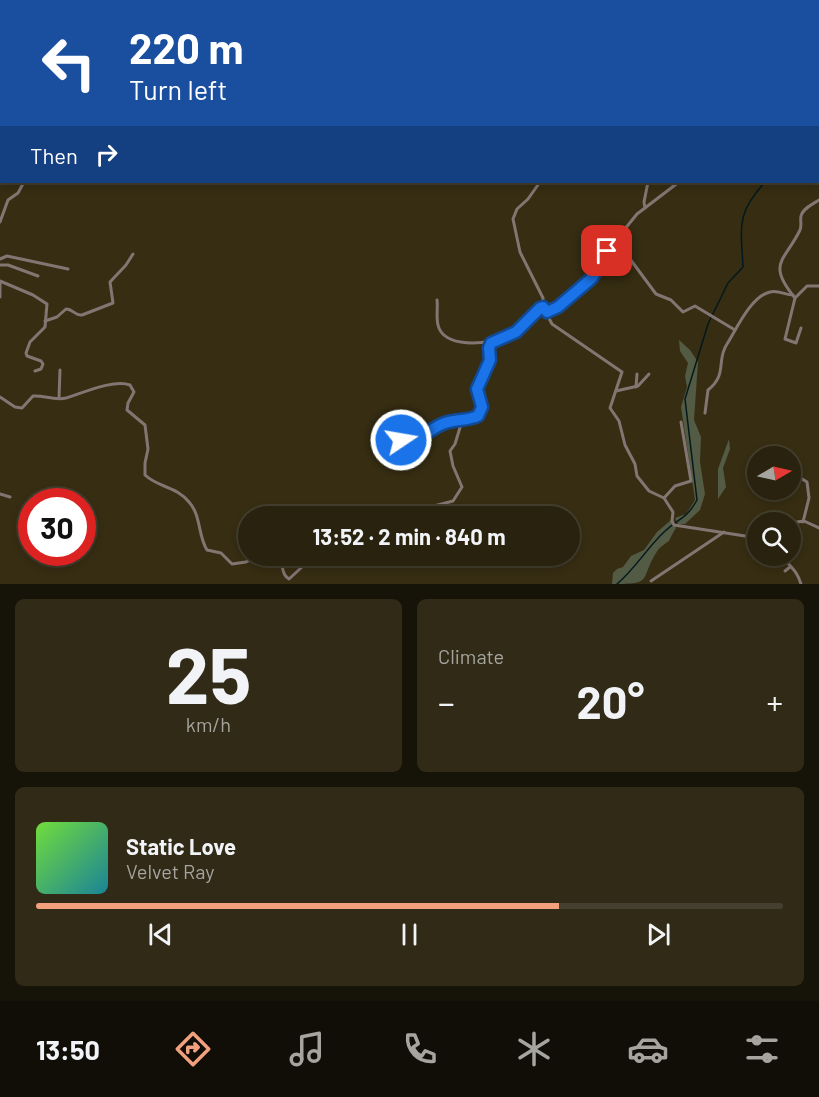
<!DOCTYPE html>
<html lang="en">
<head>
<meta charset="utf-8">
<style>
	:root { --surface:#28220e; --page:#302a17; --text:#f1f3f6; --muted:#a5a49e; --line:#443f2e; --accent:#f2a07e }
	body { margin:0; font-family:Barlow,sans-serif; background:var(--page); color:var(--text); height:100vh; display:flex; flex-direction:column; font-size:22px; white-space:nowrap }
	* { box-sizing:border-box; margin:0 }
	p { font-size:20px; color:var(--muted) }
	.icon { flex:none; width:33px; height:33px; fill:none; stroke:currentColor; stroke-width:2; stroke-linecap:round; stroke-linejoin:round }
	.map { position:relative; height:584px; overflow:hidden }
	.details { display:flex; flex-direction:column; gap:15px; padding:15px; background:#161308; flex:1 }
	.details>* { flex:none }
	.hud { position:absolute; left:0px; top:0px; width:819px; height:183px; box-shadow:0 3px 9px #0003,0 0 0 2px var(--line); background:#1a4fa0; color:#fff; overflow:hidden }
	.needle { width:39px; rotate:81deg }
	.controls { position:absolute; left:747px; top:446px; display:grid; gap:12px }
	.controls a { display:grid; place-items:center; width:54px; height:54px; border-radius:50%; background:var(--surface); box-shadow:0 3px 9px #0003,0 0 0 2px var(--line); font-size:30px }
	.speed { position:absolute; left:18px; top:488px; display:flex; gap:12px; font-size:30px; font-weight:700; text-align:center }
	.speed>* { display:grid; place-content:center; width:78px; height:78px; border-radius:50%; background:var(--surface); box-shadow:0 3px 9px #0003,0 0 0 2px var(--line); line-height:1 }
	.speed .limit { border:9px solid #d22; background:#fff; color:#111 }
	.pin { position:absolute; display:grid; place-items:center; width:51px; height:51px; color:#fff; margin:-26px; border-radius:12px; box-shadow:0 3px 9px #0006 }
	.me { position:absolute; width:66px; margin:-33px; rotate:78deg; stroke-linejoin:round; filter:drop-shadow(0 0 4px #0008) }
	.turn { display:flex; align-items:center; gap:21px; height:126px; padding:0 30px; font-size:27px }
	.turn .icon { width:78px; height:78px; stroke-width:2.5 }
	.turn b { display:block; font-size:42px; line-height:51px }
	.then { display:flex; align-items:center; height:57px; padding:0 30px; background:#0003; gap:12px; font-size:22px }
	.big { font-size:45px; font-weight:700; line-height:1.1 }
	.details .tile { flex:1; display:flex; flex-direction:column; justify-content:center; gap:9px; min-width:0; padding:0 21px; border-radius:9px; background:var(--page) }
	.details .dial { align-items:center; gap:0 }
	.dial b { font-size:78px; line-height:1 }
	.song { display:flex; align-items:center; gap:18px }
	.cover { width:72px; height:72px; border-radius:9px; background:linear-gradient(135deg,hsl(100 70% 55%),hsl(190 70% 35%)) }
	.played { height:6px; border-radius:3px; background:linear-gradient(90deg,var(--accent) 70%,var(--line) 70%) }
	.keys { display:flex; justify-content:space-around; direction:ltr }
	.heat { display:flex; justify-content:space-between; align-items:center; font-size:33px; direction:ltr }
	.details .tiles { flex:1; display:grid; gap:15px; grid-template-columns:1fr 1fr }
	.tile:last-child { grid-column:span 2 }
	.trip { position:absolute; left:238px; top:506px; width:342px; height:60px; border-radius:30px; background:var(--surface); box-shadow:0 3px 9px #0003,0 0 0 2px var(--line); font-weight:700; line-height:60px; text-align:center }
	.tabs { display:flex; height:96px; justify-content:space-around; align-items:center; background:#100e06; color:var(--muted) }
	.tabs .icon { width:42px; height:42px }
	.tabs .selected { color:var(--accent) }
	.tabs b { font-size:27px; color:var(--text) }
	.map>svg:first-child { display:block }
	.green { fill:#535b44 }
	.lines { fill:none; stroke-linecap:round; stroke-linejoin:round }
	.stream { stroke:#03191d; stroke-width:1.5 }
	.minor { stroke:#837571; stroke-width:3 }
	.major { stroke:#dabbb4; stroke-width:4.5 }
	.route-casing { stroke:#114b97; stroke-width:15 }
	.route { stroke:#1a73e8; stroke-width:10 }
</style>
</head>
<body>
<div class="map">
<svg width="819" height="584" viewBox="0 0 819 584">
	<rect width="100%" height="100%" fill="#362d12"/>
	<!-- green -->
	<g class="green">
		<polygon points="679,340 690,350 698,362 694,420 701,437 700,462 705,494 700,510 685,524 678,524 675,518 686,514 695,500 681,407 687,387 685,376 688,363 680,351"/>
		<polygon points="729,439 730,449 723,468 726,487 718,499 718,469"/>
		<path d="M671,520L676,528C673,532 671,537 669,541C665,544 661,546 658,550C638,580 656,584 612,584L613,573L617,569L623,567L631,556L644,550L657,532Z"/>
	</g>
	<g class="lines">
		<!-- stream -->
		<g class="stream">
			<polyline points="818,138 819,137"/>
			<path d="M617,584C635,569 647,548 664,532C678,518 686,520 697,500L685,399L708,324L728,283L743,267C741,226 736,214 765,182"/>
		</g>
		<!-- minor -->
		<g class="minor">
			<polyline points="695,0 698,2"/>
			<polyline points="137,2 137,0"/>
			<polyline points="646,2 648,0"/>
			<polyline points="678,2 678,0"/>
			<polyline points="743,2 744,0"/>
			<polyline points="819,15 819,17"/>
			<polyline points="818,32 819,32"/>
			<polyline points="818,44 819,44"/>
			<polyline points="818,85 819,84"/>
			<polyline points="540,182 528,199 517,209 513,219 520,252 543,298 543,307"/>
			<polyline points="645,208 644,202 648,182"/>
			<polyline points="0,222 8,200 18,193 24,182"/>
			<polyline points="616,240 656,294 671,300 683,312 695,306 735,330"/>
			<polyline points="0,259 7,256 68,269"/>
			<polyline points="0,265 8,265 38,276"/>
			<polyline points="0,281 33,295 47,304 45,327 30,342 26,353 27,356 41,361 43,364 41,369 35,371"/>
			<polyline points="0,297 0,282"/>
			<path d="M795,298C766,263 785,261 800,230C802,225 800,221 801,216C803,208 813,204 819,200"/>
			<path d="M437,300C438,308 436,318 438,325C443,346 476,344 491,341"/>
			<polyline points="547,312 558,307 592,278 607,251 637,214 679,182"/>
			<path d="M45,321L57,317L66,309C73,309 75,316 82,315L113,303L110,282L126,265L133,254"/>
			<polyline points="801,328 796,343 785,339 795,298 807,286 819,286"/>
			<polyline points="636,387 637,374"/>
			<polyline points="616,391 638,386 649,374"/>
			<path d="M0,397L15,407L22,408L33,396C44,395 54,401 66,398C83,393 113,379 130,385L134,392L128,403L127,410L145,425L148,449L145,463V475C159,488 176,486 189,502C201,515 198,536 207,550L221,553L232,564L246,562L260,555"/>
			<polyline points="59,398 60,370"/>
			<path d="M705,413L708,390C728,374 716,360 727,344C736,330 751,296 770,292C778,290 786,295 793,295"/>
			<path d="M378,434L397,414H400C406,422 403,431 401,440L402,443C426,443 435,422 462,421"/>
			<polyline points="799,477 807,482 809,498 803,522"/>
			<polyline points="0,494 10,497"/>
			<polyline points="664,498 675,486 691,481 681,422"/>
			<polyline points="439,516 433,509 434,506 453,501 462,487 453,466 450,451 455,444 462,421 478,416 481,411 477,389 490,360 489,348 491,343 516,332 538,310 543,307 552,324 622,372 610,408 619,421 625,445 635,464 637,476 649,491 664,498 673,512 672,521 674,525 758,538"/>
			<polyline points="790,523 804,521 819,528"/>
			<path d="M283,555C282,564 281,574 289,579L315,555"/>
			<polyline points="345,555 349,555"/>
			<path d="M413,555C431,560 432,573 447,555"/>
			<path d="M782,555C790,568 796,568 801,584"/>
			<polyline points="785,571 790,567"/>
			<polyline points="651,581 724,532"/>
		</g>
		<!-- major -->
		<g class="major">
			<polyline points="287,2 289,0"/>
			<polyline points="327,2 327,0"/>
			<polyline points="379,2 382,0"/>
			<polyline points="399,2 400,0"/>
			<polyline points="422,2 426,0"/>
			<polyline points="660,2 661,0"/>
			<polyline points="0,80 2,80"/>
			<polyline points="0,149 2,149"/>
		</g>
	</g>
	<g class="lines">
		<defs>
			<path id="route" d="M401,440L402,443C421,443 429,428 445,423C456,419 467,421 478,416L482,407L477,389L490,360L489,348L491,343L516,332L540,308L543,307L547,312L558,307L592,278L607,251"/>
		</defs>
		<!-- route casing -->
		<use href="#route" class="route-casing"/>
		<!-- route -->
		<use href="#route" class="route"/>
	</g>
</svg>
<div class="controls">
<a><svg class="needle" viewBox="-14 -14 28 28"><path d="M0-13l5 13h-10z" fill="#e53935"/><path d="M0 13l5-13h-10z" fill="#a5a49e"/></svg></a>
<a><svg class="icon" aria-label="search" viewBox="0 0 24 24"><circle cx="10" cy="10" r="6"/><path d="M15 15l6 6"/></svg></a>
</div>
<div class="speed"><div class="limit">30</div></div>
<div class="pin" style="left:607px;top:251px;background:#d93025"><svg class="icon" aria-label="arrive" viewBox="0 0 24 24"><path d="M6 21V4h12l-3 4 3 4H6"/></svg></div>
<svg class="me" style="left:401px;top:440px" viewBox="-20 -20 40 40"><circle r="17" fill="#1a73e8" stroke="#fff" stroke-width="3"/><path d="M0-11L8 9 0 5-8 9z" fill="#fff"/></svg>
<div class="trip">13:52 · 2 min · 840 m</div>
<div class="hud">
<div class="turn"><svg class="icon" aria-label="left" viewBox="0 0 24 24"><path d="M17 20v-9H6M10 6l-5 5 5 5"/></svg><div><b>220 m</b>Turn left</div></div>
<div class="then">Then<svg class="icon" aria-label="right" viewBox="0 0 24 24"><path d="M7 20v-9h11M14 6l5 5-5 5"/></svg></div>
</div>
</div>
<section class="details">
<div class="tiles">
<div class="tile dial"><b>25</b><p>km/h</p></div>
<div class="tile"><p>Climate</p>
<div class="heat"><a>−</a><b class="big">20°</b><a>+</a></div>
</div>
<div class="tile">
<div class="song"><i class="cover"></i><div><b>Static Love</b><p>Velvet Ray</p></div></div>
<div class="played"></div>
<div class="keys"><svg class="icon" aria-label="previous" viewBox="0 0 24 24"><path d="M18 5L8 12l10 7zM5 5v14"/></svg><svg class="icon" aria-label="pause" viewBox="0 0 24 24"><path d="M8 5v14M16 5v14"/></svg><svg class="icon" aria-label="next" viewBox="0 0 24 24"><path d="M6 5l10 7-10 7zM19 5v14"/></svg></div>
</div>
</div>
</section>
<nav class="tabs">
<b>13:50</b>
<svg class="icon selected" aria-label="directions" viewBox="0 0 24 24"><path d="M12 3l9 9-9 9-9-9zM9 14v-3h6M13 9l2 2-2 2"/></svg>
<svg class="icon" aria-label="music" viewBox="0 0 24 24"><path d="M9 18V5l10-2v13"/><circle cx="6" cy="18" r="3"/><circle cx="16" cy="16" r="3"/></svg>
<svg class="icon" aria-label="phone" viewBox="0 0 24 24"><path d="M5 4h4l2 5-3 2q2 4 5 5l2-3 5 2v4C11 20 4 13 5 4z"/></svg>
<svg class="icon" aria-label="climate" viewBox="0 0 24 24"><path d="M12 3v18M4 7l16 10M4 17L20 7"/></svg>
<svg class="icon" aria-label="car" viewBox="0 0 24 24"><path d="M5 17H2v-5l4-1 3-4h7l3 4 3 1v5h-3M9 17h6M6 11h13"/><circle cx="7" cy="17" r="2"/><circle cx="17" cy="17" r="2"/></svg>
<svg class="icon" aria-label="filters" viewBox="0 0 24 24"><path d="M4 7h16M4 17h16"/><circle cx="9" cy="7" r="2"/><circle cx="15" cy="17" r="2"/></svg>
</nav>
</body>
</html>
